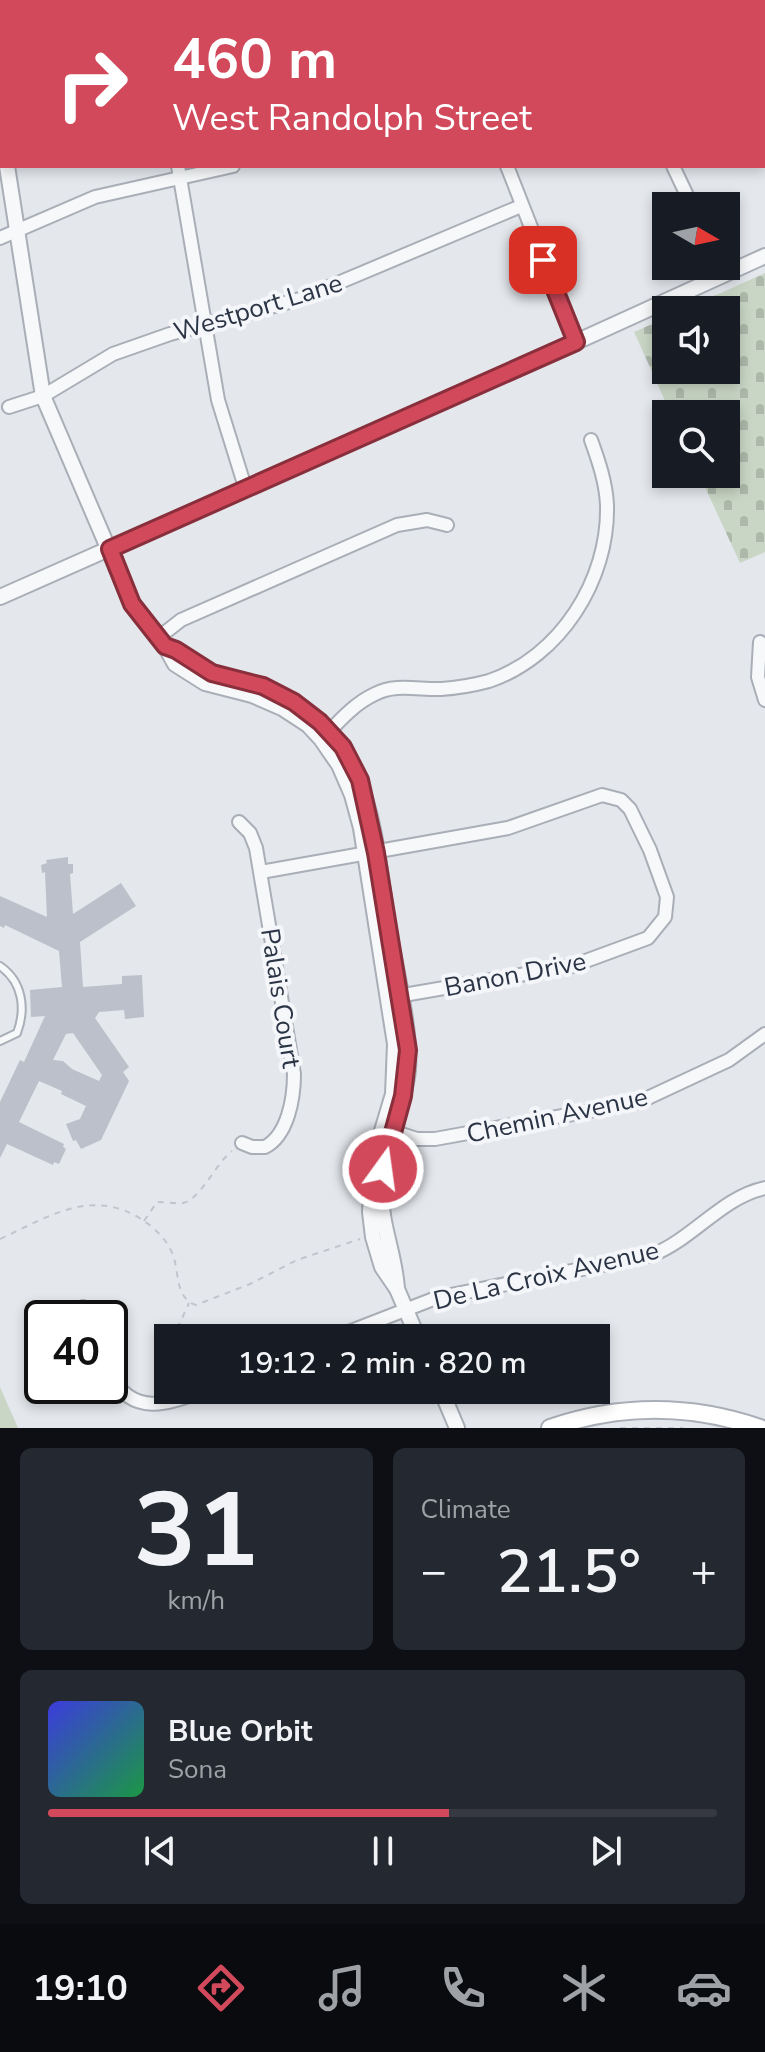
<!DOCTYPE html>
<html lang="en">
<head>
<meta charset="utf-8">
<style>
	:root { --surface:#171b24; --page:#242831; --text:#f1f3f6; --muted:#9ea1a6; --line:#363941; --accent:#d1495b }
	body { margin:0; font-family:"Nunito Sans",sans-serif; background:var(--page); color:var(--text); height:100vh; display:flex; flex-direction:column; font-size:30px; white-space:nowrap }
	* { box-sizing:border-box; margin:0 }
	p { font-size:26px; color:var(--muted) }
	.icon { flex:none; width:44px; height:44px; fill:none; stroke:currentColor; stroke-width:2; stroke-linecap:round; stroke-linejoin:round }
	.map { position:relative; height:1428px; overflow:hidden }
	.details { display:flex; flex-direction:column; gap:20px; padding:20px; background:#0d0f14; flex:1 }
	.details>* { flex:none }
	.banner { position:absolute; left:0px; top:0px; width:766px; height:168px; box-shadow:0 4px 12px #0003; background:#d1495b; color:#fff; overflow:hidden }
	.needle { width:52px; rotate:99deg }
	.buttons { position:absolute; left:652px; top:192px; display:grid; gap:16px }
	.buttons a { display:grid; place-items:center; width:88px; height:88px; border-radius:0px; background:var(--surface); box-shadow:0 4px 12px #0003; font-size:40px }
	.speed { position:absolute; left:24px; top:1300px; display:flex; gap:16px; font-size:40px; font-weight:700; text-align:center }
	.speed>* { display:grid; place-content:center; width:104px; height:104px; border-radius:50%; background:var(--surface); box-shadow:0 4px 12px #0003; line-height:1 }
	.speed .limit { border:4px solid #111; border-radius:12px; background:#fff; color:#111 }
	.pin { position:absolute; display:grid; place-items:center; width:68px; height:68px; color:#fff; margin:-34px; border-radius:16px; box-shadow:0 4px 12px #0006 }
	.me { position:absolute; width:88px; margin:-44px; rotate:14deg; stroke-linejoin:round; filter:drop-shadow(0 0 6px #0008) }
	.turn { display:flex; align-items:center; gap:28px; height:168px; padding:0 40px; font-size:36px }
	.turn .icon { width:104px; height:104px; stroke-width:2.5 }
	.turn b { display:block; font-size:56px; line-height:68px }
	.big { font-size:60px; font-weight:600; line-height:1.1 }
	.details .tile { flex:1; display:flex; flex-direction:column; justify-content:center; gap:12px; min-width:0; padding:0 28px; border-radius:12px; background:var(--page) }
	.details .dial { align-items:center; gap:0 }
	.dial b { font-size:104px; line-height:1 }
	.song { display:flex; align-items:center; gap:24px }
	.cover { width:96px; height:96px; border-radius:12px; background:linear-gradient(135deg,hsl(240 70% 55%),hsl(140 70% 35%)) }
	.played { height:8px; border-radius:4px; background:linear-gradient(90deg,var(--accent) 60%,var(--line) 60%) }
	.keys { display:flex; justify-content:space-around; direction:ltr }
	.heat { display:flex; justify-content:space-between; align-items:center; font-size:44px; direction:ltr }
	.details .tiles { flex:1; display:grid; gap:20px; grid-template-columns:1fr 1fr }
	.tile:last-child { grid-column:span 2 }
	.trip { position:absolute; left:154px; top:1324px; width:456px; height:80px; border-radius:0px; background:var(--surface); box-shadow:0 4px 12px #0003; font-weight:600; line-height:80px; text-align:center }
	.tabs { display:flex; height:128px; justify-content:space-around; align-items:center; background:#090b0e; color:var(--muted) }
	.tabs .icon { width:56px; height:56px }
	.tabs .on { color:var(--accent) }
	.tabs b { font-size:36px; color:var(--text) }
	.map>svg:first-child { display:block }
	.cemetery { fill:url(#cemetery-stones) }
	.green { fill:#c9d6c5 }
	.building { fill:#bbc0ca; fill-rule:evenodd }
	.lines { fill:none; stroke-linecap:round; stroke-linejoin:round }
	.service-casing { stroke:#a9aeb7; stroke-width:10 }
	.minor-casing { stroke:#a9aeb7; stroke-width:16 }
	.tertiary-casing { stroke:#a9aeb7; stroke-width:18 }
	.secondary-casing { stroke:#a9aeb7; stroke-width:20 }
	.path { stroke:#c2c5cb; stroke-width:2; stroke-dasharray:6 6; stroke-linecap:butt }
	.service { stroke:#f7f8fa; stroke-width:6 }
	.minor { stroke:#f7f8fa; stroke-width:12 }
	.tertiary { stroke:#f7f8fa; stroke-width:14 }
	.secondary { stroke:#fff; stroke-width:16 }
	.route-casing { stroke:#882f3b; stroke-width:20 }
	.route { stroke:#d1495b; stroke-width:14 }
	.labels { text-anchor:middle; stroke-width:8; stroke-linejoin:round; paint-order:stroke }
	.street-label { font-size:26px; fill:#2b3445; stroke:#f4f6f9 }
</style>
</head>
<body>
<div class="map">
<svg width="765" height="1428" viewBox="0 0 765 1428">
	<defs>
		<pattern id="cemetery-stones" width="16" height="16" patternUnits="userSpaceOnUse" patternTransform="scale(2)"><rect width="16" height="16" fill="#c9d6c5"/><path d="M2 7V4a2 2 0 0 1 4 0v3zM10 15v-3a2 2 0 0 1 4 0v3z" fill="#adb8ab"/></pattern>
	</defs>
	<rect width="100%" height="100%" fill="#e4e7ec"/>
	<!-- cemetery -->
	<polygon class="cemetery" points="765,273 765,552 740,563 699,474 726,474 726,414 671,414 634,332 666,318 666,370 726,370 726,310 683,310"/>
	<!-- green -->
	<polygon class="green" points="0,1387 18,1428 0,1428"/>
	<!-- building -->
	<path class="building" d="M68,857V864H73V873L70,874L73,914L121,883L136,906L80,942L83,987L122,984V976L142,975L144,1017L125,1019L124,1010L99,1012L95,1018L129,1067L123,1072L129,1081L101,1140L81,1149L76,1140L73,1141L66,1124L80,1119L86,1106L61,1094L62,1091L39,1081L19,1122L64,1144L63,1147L66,1149L59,1164L54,1162L53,1165L7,1144L0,1158V1102L20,1060L24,1062L45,1016L31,1017L30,990L62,987L59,951L5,925L4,928L0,926V896L47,917L45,872L42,873L41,865L47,863L46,860ZM73,1033L102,1075L99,1081L72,1069L63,1061L53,1060L66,1034Z"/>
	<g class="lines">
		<defs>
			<path id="service" d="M0,966C23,982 26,1009 17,1033L0,1041"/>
			<g id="minor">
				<polyline points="141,0 142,2"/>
				<polyline points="303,0 303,2"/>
				<polyline points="464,0 464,2"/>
				<polyline points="621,0 621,2"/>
				<polyline points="178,166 218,400 245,487"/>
				<polyline points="507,166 576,342"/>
				<polyline points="673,166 692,206"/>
				<polyline points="0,238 95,197 233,166"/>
				<polyline points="9,407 43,396 113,354 170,334 300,299 521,206"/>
				<polyline points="158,638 181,620 397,525 427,520 447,525"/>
				<polyline points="760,642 758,677 765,700"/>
				<path d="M324,737C339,721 355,703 375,694C395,683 420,690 441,689C457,688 474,685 489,681C560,657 609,580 607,505C606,483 599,462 591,440"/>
				<path d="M239,822L250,833L256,848L294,1074C294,1098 288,1135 265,1147H252L242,1143"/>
				<polyline points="261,872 508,828 602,795 621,800 630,809 650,850 667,897 665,917 648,938 572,966 392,997"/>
				<polyline points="386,1129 417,1139 435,1139 639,1102 729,1060 765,1034"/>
				<polyline points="83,1307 87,1318"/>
				<path d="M333,1338L436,1298L652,1255C693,1239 722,1197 765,1188"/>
				<path d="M110,1374C132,1417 169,1405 204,1390"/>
			</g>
			<g id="tertiary">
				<polyline points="0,121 2,134"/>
				<polyline points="7,166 43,396 132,604 165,646 175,664 205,683 252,695 282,708 308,725 321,739 339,765 352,795 361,828 395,1044 393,1094 373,1161 370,1212 373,1237 382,1267 397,1289 418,1338"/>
				<polyline points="0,597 576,342 765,256"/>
				<path d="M165,646C182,653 195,666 212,673C232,682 256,682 276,692C373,739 373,832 388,926C395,968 411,1029 408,1070C404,1110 382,1147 381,1188C380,1224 395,1254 397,1289"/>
				<polyline points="441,1390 457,1428"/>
			</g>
			<path id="secondary" d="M550,1428C619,1404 691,1404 760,1428"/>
		</defs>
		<!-- service casing -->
		<use href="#service" class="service-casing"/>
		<!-- minor casing -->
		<use href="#minor" class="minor-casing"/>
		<!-- tertiary casing -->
		<use href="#tertiary" class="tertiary-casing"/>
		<!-- secondary casing -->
		<use href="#secondary" class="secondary-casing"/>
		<!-- path -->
		<g class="path">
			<path d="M144,1221L157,1202C165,1202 175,1204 183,1203C200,1200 216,1163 232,1151"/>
			<path d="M0,1239C48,1217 93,1186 144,1221C157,1230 169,1242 174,1258C179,1276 176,1298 196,1305L250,1284L297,1260L360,1239"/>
			<polyline points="186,1338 178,1327 189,1303"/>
			<polyline points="620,1428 683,1428"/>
		</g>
		<!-- service -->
		<use href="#service" class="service"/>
		<!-- minor -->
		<use href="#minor" class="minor"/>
		<!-- tertiary -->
		<use href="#tertiary" class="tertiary"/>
		<!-- secondary -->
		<use href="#secondary" class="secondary"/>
	</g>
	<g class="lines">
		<defs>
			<polyline id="route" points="383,1169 403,1096 408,1050 376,853 360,780 343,747 320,722 294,702 263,686 212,673 176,650 165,646 132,604 110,549 576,342 543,260"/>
		</defs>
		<!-- route casing -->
		<use href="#route" class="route-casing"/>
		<!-- route -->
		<use href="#route" class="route"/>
	</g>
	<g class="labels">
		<!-- street labels -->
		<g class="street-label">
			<text transform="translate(258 307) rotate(-17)" y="9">Westport Lane</text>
			<text transform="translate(515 974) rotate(-11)" y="9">Banon Drive</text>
			<text transform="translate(281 998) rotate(81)" y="9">Palais Court</text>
			<text transform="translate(557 1115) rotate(-12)" y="9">Chemin Avenue</text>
			<text transform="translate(546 1275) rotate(-13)" y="9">De La Croix Avenue</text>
		</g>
	</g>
</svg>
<div class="buttons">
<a><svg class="needle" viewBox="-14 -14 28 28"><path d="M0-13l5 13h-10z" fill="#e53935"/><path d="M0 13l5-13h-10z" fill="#9ea1a6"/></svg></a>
<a><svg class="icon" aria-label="sound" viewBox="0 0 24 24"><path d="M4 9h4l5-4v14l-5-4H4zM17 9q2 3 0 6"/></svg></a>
<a><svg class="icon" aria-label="search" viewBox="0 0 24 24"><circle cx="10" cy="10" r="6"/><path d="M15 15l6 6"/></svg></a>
</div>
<div class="speed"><div class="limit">40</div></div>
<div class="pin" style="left:543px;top:260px;background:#d93025"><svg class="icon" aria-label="arrive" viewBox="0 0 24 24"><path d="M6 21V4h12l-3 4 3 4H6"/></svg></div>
<svg class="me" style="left:383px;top:1169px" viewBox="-20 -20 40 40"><circle r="17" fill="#d1495b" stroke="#fff" stroke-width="3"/><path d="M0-11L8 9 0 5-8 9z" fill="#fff"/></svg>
<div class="trip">19:12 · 2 min · 820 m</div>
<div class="banner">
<div class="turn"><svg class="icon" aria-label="right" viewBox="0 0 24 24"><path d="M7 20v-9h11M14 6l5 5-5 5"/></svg><div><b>460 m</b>West Randolph Street</div></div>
</div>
</div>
<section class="details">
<div class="tiles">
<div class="tile dial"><b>31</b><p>km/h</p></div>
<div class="tile"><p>Climate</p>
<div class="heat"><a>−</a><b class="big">21.5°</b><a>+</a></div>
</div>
<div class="tile">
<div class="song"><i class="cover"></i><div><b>Blue Orbit</b><p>Sona</p></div></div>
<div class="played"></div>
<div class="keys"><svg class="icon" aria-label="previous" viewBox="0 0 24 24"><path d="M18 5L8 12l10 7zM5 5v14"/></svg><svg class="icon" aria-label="pause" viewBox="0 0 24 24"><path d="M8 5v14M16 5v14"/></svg><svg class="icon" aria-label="next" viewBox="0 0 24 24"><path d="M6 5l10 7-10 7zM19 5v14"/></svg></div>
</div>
</div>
</section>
<nav class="tabs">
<b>19:10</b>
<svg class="icon on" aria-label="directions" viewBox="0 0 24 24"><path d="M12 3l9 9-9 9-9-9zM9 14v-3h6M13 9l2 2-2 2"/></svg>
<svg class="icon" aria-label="music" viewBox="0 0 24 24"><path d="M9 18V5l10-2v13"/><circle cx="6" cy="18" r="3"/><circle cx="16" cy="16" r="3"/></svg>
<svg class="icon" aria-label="phone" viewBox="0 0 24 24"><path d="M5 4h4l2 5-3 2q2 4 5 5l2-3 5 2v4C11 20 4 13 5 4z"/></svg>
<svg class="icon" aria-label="climate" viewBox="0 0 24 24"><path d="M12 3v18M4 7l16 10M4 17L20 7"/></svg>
<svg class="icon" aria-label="car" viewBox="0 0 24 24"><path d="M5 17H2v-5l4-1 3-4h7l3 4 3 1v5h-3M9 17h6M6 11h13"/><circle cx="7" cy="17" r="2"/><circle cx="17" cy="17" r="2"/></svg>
</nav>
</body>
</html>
